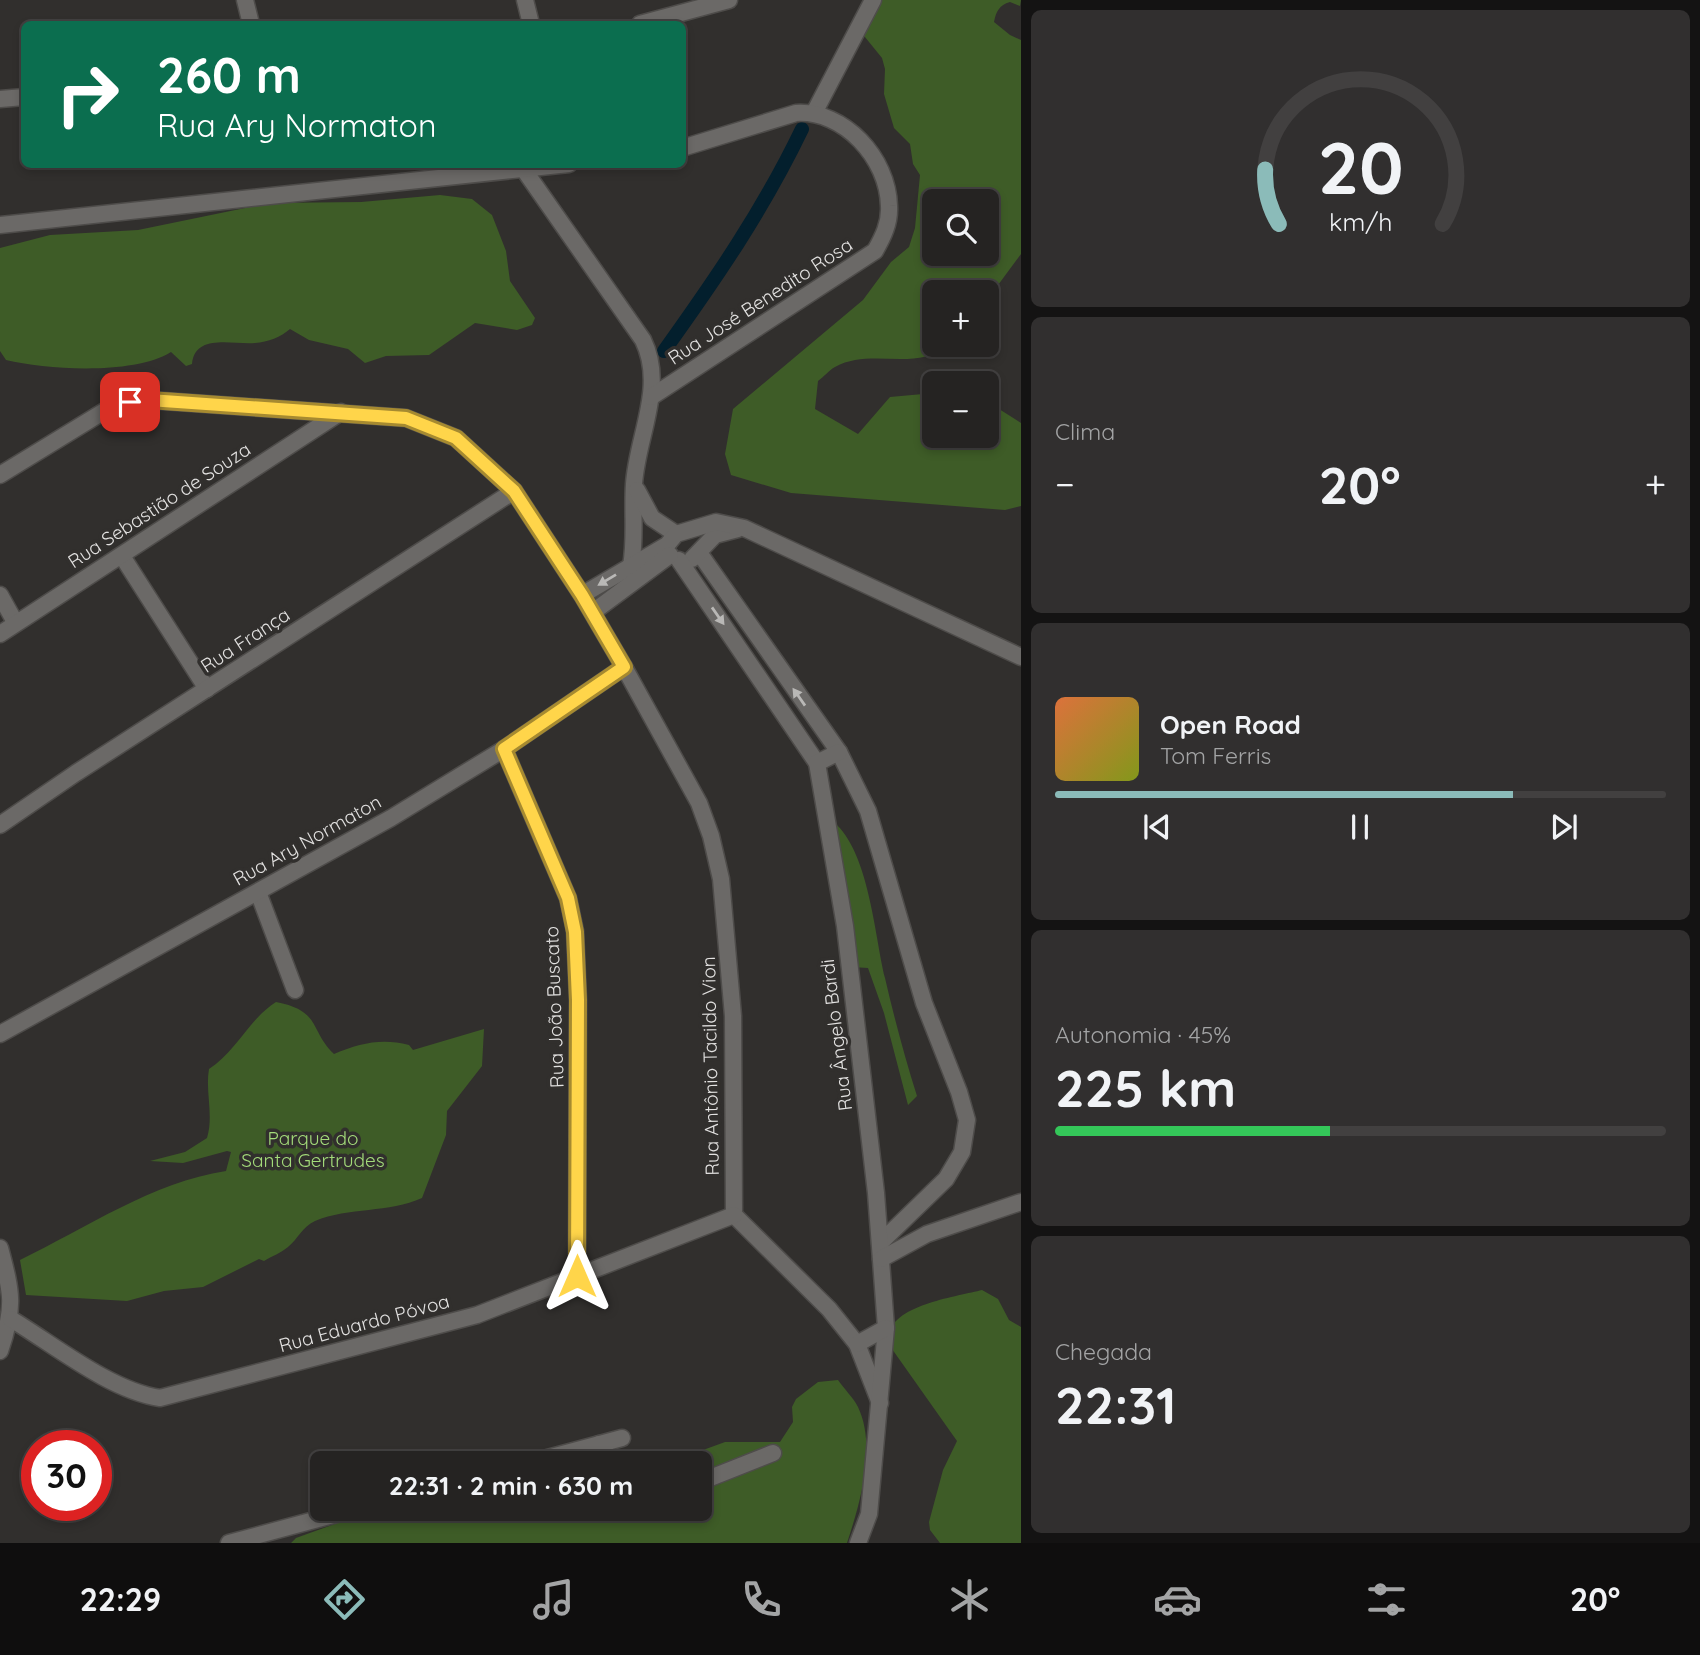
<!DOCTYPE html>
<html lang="pt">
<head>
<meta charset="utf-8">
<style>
	:root { --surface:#252322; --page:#312f2f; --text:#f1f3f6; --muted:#a3a4a5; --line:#424040; --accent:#8bbbb9 }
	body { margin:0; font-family:Quicksand,sans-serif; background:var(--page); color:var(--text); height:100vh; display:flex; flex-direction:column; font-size:26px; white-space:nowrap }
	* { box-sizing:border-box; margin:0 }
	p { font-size:23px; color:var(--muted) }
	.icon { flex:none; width:38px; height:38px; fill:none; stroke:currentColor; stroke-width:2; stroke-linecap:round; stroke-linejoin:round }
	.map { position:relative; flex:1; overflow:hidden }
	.sheet { display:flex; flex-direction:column; gap:10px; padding:10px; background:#141313; width:679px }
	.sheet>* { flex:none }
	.top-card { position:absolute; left:21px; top:21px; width:665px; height:147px; border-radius:10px; box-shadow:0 4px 10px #0003,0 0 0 2px var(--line); background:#0b6e4f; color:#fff; overflow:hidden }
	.tools { position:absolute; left:922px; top:189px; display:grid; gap:14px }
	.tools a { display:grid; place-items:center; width:77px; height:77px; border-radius:10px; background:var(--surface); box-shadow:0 4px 10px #0003,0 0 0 2px var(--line); font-size:35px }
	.speed { position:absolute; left:21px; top:1430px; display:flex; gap:14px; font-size:35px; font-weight:700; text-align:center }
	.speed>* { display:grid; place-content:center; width:91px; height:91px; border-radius:50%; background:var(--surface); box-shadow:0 4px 10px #0003,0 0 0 2px var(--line); line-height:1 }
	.speed .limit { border:10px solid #d22; background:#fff; color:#111 }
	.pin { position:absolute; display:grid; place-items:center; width:60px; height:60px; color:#fff; margin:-30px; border-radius:14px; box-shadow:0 4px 10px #0006 }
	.me { position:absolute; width:77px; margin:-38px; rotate:0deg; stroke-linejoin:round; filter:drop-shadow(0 0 5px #0008) }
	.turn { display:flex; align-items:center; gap:24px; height:147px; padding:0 21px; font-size:32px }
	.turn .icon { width:91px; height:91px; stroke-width:2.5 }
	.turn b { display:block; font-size:49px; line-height:60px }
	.big { font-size:52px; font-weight:700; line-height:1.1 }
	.sheet .card { flex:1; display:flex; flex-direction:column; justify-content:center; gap:10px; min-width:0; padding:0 24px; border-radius:10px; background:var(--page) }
	.sheet .dial { align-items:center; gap:0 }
	.dial svg { height:182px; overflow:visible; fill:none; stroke:var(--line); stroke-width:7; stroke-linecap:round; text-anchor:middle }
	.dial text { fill:var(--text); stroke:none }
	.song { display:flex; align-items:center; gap:21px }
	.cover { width:84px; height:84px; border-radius:10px; background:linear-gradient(135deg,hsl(20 70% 55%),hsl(70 70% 35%)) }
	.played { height:7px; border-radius:4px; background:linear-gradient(90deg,var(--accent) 75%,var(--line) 75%) }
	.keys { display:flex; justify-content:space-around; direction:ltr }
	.heat { display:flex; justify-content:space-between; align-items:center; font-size:38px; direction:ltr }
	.charge { height:10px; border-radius:5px; background:linear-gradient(90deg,#34c759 45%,var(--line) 0) }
	.trip { position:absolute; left:310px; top:1451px; width:402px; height:70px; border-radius:10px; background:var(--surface); box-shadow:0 4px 10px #0003,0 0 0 2px var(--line); font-weight:700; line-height:70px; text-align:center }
	.tab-bar { display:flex; height:112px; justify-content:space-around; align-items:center; background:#0f0e0e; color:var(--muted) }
	.tab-bar .icon { width:49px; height:49px }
	.tab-bar .active { color:var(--accent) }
	.tab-bar b { font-size:32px; color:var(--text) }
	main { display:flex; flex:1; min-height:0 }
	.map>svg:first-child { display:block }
	.green { fill:#3e5c27; fill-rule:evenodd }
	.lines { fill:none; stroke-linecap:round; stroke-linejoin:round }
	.canal { stroke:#031f2d; stroke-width:14 }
	.minor-casing { stroke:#4e4c4a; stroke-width:19 }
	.minor { stroke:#6b6967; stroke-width:16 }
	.oneway { fill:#b9b8b6 }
	.route-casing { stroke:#a68a30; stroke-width:18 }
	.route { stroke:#ffd54a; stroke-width:12 }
	.labels { text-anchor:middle; stroke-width:7; stroke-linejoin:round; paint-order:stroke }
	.street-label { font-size:19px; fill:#e3e2e1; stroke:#312f2d }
	.park-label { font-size:19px; fill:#a3db7a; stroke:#312f2d }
</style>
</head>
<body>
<main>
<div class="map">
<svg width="1021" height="1543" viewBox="0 0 1021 1543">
	<rect width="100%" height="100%" fill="#312f2d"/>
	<!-- green -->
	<g class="green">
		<path d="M869,0H1021L1020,6L1010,2C999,5 996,12 994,22L1010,35L1021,40V254L987,300V292H934V345H949C915,373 872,347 835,367C829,370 824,377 818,381L815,409L858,434L890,397L934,393V436H987L988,402L1021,423V506L1005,510L791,493L731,475L725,454L733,409L863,300L891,262L909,247L915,228L920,175L913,164L910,144L894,128L884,94L885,69L882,58L856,26ZM934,201H987V254H934Z"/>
		<path d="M440,195L472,199L492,215L506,251L510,281L535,318L532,325L517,330L475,323L429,355L386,356L365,363L348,349L309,340L290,329C281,337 268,342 255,343C233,345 195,333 192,364L186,366L171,352C134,375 48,370 6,360L0,351V248L50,235L138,230L269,203L361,202Z"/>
		<path d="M830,819C869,847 874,933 885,978C894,1017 905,1058 917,1096L908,1105L884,1013L868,968L852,967Z"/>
		<path d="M276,1002C322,1011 309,1030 334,1054C360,1043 382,1038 409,1045L413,1050L484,1029L482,1066L447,1111L446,1135L422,1198C389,1213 349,1207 315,1221C302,1227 298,1239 288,1247C281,1253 272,1256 264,1261L259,1259L203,1287L164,1291L127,1301L26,1295L20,1260C86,1228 153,1182 226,1171L231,1152L227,1151L183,1163L150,1161L185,1152L207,1138C214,1115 205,1092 209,1069C236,1052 249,1019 276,1002Z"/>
		<path d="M982,1290L998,1299L1009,1320L1021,1327V1543H940L930,1530L929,1522L943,1470L957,1441L892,1349C891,1345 889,1338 890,1333C894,1305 959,1296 982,1290Z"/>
		<path d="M838,1380C844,1389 853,1397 858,1407C877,1447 860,1503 847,1543H291L296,1538L376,1509L700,1508V1477L709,1471L700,1468V1463H683L684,1457L725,1442H780L793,1422L792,1407L796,1399L818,1382Z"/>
	</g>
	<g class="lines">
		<!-- canal -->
		<path class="canal" d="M664,351C717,277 763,210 802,129"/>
		<defs>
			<g id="minor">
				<polyline points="245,0 251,24"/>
				<polyline points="525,0 531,24"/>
				<polyline points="640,24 729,0"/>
				<polyline points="0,99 24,97"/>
				<polyline points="814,113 873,0"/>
				<path d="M520,164L643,340C666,387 637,436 634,484C632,512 636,538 631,566"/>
				<polyline points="0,225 569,164"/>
				<path d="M651,397L875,251C883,237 890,223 889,206C888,158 844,110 796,113L682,148"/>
				<polyline points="0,475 111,407 149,400 406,418 456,438 514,491 582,595 624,667 699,803 711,836 721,879 733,1016 734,1215 829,1309 857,1344 880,1403"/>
				<polyline points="637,490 652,518 676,534"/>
				<polyline points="700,554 839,752 868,811 924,1003 959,1092 967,1120 962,1152 946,1179 880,1243"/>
				<polyline points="122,556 207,689"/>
				<polyline points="692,559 715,535 738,529"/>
				<polyline points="679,560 817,763"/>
				<polyline points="0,595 15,622"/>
				<polyline points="582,595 667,545 676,534 716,522 744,528 1021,657"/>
				<polyline points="593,612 670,555"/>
				<polyline points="0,634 341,412"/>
				<polyline points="504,749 568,898 575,931 578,1000 577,1276"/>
				<polyline points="839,752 817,763 845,926 876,1193 886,1328 869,1514 858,1543"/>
				<polyline points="0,825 76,773 514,491"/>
				<polyline points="258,892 295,990"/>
				<polyline points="0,1034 391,818 504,749 624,667"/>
				<path d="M0,1248C12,1293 15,1307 0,1351"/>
				<polyline points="881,1259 927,1234 1021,1202"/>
				<path d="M11,1319C54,1345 111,1391 160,1398L477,1315L734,1215"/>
				<polyline points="857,1344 886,1328"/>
				<polyline points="599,1444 614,1463"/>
				<polyline points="529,1463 622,1438"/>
				<polyline points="700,1482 773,1453"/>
				<polyline points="229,1543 359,1508"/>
			</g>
		</defs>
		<!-- minor casing -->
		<use href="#minor" class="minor-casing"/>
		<!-- minor -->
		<use href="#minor" class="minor"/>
	</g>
	<!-- one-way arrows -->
	<defs><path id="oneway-solid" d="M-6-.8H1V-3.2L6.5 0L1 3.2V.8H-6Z" transform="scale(1.75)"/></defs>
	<g class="oneway">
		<use href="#oneway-solid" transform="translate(607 580) rotate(149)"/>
		<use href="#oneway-solid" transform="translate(718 616) rotate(55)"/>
		<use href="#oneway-solid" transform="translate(799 697) rotate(-125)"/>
	</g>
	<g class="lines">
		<defs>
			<polyline id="route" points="130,402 149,400 406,418 456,438 514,491 582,595 624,667 504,749 568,898 575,932 578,1000 577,1276"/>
		</defs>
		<!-- route casing -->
		<use href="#route" class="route-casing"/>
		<!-- route -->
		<use href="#route" class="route"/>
	</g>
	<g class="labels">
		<!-- street labels -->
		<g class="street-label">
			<text transform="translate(760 301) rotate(-33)" y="7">Rua José Benedito Rosa</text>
			<text transform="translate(159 505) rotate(-33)" y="7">Rua Sebastião de Souza</text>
			<text transform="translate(245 640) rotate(-33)" y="7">Rua França</text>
			<text transform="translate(307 840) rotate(-29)" y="7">Rua Ary Normaton</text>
			<text transform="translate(554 1007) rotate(-92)" y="7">Rua João Buscato</text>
			<text transform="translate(836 1035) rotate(-97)" y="7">Rua Ângelo Bardi</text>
			<text transform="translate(710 1066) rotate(-91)" y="7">Rua Antônio Tacildo Vion</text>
			<text transform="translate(364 1323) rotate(-15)" y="7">Rua Eduardo Póvoa</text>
		</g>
		<!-- park labels -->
		<g class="park-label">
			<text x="313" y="1145">Parque do<tspan x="313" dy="22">Santa Gertrudes</tspan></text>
		</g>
	</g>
</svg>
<div class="tools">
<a><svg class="icon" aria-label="search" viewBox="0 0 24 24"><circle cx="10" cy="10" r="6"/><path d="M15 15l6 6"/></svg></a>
<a>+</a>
<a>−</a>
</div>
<div class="speed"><div class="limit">30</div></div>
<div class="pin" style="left:130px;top:402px;background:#d93025"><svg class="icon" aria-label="arrive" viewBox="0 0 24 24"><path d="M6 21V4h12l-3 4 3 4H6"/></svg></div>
<svg class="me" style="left:577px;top:1276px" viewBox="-20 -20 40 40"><path d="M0-17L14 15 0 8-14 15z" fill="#ffd54a" stroke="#fff" stroke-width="4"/></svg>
<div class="trip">22:31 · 2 min · 630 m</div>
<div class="top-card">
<div class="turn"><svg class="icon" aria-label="right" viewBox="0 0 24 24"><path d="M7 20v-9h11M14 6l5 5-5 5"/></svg><div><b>260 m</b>Rua Ary Normaton</div></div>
</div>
</div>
<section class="sheet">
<div class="card dial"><svg viewBox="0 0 100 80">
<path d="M14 69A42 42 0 1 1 86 69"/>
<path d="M14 69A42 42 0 0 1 8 45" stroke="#8bbbb9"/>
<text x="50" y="56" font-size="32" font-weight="700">20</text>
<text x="50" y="72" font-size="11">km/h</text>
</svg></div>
<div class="card"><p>Clima</p>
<div class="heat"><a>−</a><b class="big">20°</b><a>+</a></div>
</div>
<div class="card">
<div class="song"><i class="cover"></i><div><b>Open Road</b><p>Tom Ferris</p></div></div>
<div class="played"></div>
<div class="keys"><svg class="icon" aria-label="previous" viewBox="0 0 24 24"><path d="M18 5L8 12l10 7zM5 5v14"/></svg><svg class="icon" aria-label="pause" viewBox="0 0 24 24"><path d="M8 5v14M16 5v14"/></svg><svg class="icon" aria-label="next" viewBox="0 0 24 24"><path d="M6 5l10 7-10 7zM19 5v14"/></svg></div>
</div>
<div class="card"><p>Autonomia · 45%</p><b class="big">225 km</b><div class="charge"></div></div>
<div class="card"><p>Chegada</p><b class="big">22:31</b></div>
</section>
</main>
<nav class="tab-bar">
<b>22:29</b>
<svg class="icon active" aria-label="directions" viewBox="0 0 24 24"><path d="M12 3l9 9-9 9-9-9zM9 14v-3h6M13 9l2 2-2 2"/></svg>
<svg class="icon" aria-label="music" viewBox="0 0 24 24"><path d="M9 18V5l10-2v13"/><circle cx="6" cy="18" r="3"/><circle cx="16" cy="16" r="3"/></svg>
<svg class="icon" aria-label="phone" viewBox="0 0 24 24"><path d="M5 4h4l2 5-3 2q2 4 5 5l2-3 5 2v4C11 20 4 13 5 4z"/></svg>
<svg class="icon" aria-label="climate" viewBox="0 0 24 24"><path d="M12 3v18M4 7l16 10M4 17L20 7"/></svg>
<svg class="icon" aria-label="car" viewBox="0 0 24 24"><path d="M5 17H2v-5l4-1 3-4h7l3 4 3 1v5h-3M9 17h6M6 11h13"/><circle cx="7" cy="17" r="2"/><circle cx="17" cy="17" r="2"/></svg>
<svg class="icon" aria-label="filters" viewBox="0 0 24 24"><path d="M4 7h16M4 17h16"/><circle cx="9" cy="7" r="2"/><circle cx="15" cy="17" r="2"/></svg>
<b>20°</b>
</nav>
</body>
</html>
